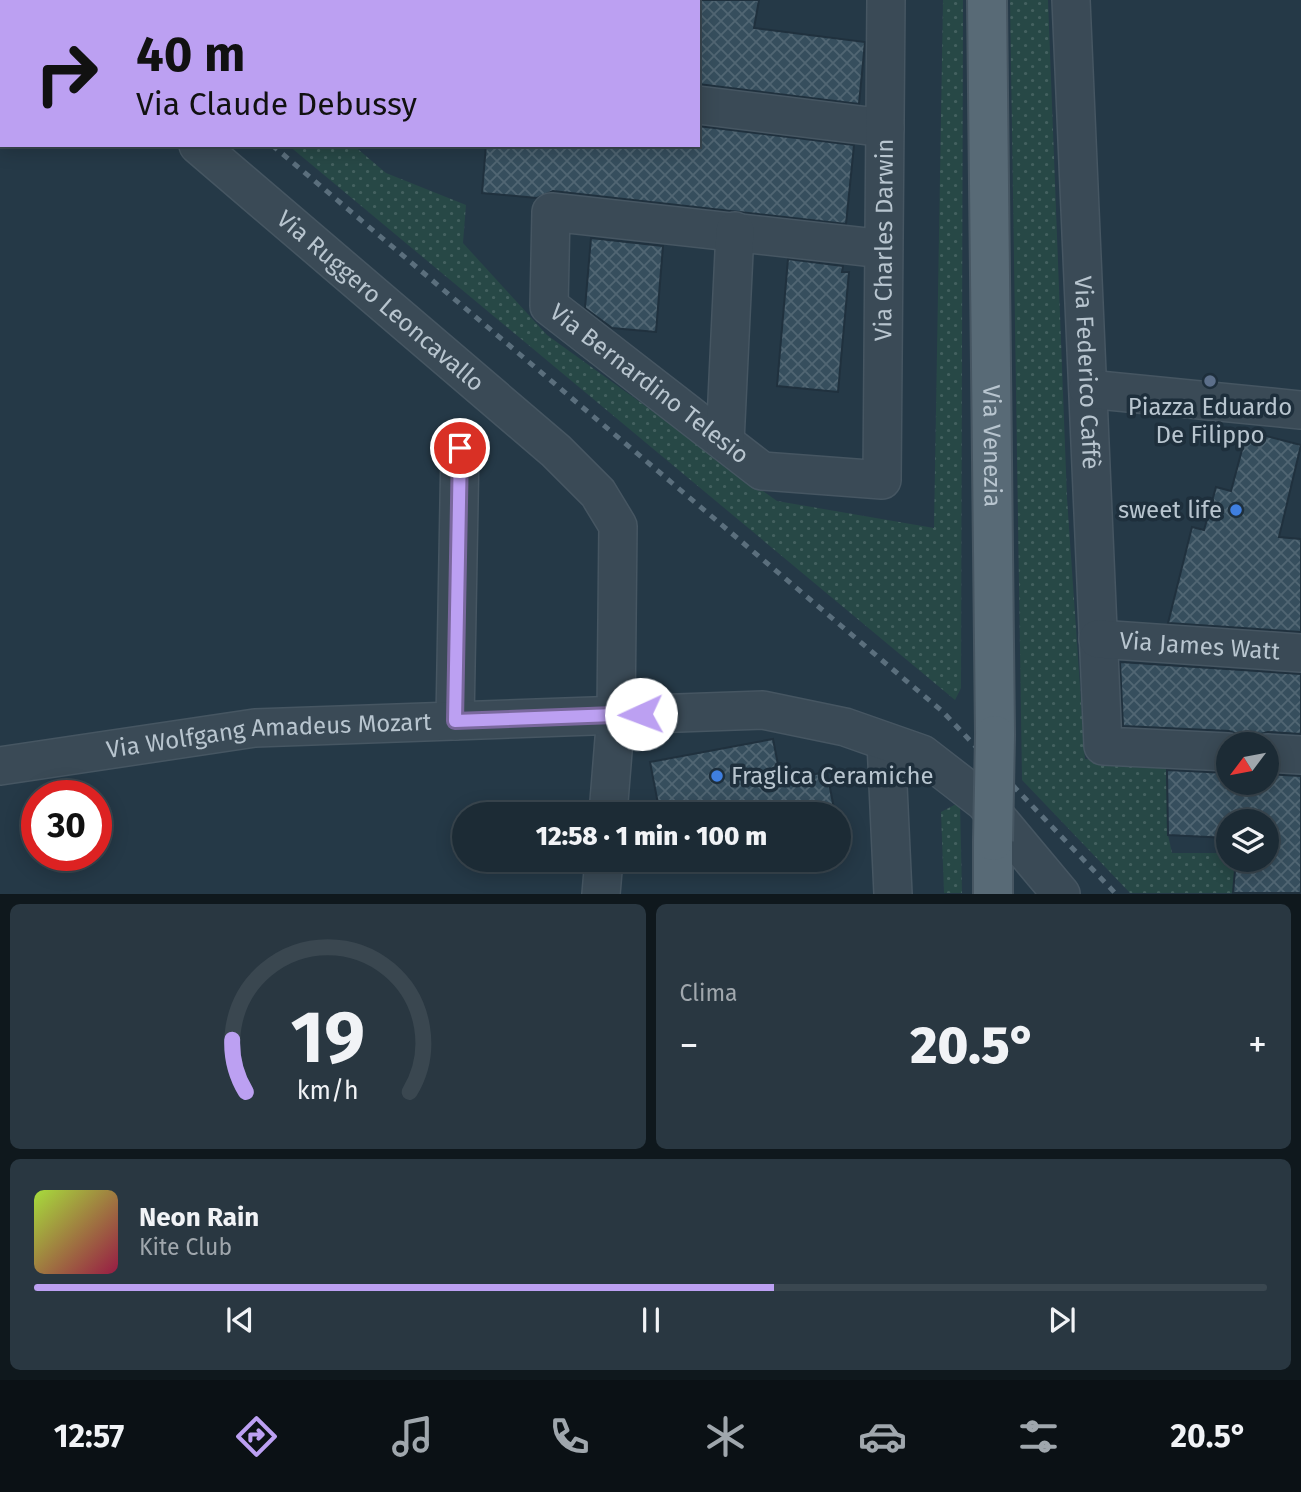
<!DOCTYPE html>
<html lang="it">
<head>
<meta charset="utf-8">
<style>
	:root { --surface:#1c2b35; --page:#293741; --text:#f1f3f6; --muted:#a0a7ad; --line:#3a4750; --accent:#bca0f2 }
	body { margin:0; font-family:"Fira Sans",sans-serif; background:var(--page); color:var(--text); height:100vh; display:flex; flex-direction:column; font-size:26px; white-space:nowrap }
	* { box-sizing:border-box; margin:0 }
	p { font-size:23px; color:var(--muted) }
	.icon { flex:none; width:38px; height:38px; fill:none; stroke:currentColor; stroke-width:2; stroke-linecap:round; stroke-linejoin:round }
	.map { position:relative; height:894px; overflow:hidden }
	.drawer { display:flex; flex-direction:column; gap:10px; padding:10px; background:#0f181d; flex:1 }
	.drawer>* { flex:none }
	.banner { position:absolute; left:0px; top:0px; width:700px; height:147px; box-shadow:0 4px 18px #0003,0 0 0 2px var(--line); background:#bca0f2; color:#111; overflow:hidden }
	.needle { width:46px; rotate:238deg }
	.tools { position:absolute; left:1216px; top:732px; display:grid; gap:14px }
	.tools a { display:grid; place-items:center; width:63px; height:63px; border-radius:50%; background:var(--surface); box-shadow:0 4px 18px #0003,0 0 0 2px var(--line); font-size:35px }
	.speed { position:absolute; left:21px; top:780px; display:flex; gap:14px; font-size:35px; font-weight:700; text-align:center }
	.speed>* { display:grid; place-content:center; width:91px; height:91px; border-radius:50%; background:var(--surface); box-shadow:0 4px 18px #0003,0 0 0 2px var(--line); line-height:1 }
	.speed .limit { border:10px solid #d22; background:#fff; color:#111 }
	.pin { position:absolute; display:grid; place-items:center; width:60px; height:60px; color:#fff; margin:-30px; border:4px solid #fff; border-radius:50%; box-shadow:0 2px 7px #0007 }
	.me { position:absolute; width:77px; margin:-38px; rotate:268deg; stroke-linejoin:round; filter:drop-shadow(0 0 5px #0008) }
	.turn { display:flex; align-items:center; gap:24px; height:147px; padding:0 21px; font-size:32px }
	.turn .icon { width:91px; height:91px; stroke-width:2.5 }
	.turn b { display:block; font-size:49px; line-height:60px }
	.big { font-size:52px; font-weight:800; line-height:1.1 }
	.drawer .card { flex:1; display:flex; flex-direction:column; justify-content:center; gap:10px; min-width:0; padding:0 24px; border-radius:10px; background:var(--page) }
	.drawer .dial { align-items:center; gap:0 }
	.dial svg { height:182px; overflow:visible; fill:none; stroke:var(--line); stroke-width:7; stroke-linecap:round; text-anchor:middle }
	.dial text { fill:var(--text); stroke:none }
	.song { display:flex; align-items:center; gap:21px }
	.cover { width:84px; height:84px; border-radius:10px; background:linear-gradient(135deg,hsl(80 70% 55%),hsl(340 70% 35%)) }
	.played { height:7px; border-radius:4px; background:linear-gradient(90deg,var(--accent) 60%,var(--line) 60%) }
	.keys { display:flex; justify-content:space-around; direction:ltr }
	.heat { display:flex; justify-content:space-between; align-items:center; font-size:38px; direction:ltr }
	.drawer .tiles { flex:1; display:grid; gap:10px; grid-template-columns:1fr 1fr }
	.card:last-child { grid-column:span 2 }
	.trip { position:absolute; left:452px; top:802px; width:399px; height:70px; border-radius:35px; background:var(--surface); box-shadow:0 4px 18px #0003,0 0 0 2px var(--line); font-weight:800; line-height:70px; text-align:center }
	.menu { display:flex; height:112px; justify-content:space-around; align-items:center; background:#0b1115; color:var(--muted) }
	.menu .icon { width:49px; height:49px }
	.menu .on { color:var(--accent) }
	.menu b { font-size:32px; color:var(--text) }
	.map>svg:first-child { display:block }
	.grass { fill:url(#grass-dots) }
	.building { fill:url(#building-cross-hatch); stroke:#20313e; stroke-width:2 }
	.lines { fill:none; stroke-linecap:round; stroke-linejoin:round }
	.minor-casing { stroke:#465662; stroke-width:40 }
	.major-casing { stroke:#465662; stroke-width:42 }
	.minor { stroke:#3a4a56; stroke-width:37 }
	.major { stroke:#586a76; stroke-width:38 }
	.rail { stroke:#5b6f7d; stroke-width:5; stroke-dasharray:7 7; stroke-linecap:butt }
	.major-bridge-casing { stroke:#465662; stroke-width:42; stroke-linecap:butt }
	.major-bridge { stroke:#586a76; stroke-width:38 }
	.route-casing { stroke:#7a689d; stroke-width:18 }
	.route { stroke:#bca0f2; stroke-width:12 }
	.service-dot { fill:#5c6f8a; stroke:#1e2f3c; stroke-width:2.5 }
	.shop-dot { fill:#3f7fe0; stroke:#1e2f3c; stroke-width:2.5 }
	.labels { text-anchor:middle; stroke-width:7; stroke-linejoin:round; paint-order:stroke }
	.street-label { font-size:24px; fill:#b8c5cf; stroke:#1e2f3c }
	.poi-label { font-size:24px; fill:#b8c5cf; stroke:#1e2f3c }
</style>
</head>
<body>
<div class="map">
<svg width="1301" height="894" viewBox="0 0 1301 894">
	<defs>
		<pattern id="grass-dots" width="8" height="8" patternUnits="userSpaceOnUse" patternTransform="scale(1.75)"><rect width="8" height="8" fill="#274846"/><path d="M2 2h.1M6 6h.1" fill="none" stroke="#446160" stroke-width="1.8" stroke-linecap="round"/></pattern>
		<pattern id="building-cross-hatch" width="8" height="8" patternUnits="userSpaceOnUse" patternTransform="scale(1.75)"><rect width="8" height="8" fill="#364e5d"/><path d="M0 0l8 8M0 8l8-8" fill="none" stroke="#516673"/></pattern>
	</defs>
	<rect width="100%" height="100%" fill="#253947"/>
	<!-- grass -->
	<g class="grass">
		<polygon points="943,0 963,0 961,688 955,700 288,145 353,145 386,173 466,205 463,243 547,335 777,501 934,528"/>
		<polygon points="1010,0 1048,0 1067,498 1085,759 1166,761 1168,835 1172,853 1228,853 1228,859 1236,859 1233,893 1130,893 1022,780"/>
		<polygon points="960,802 962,893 944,893 941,812"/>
	</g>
	<!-- building -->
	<g class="building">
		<polygon points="698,0 759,0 754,28 865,42 859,104 698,84"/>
		<polygon points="698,126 854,145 846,224 553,191 537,198 482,193 486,145 698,145"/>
		<polygon points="591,238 663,246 656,332 612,328 585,308"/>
		<polygon points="788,259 843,266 842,272 849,272 838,392 777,386"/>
		<polygon points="1247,431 1301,445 1279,537 1301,539 1301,632 1168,623 1192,527 1204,530 1216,487 1231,491"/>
		<polygon points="1120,662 1301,674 1301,734 1268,732 1257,735 1247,744 1240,735 1229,731 1123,726"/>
		<polygon points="773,739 781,780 827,772 835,814 660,814 650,762"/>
		<polygon points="1167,770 1228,773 1228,782 1267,782 1267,774 1301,776 1301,893 1233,893 1236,859 1267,859 1267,821 1228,821 1228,838 1168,835"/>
	</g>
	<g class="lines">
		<defs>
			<g id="minor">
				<polyline points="29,0 31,2"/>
				<path id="s1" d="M1071,0L1103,746L1228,752"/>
				<polyline points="698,105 885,128"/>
				<path id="s2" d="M198,145L556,451L598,493L618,526L616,714L608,814"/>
				<path id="s3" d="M884,249L551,212L549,306L762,471L882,480L886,0"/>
				<polyline points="1088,389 1301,410"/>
				<polyline points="725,442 735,231"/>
				<path id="s4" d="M1098,639L1301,653"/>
				<polyline points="455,721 460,448"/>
				<polyline points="886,742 893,894"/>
				<polyline points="1267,753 1301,755"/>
				<path id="s5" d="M0,766L255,728L763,710L845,727L922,754L984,802L1061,894"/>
				<polyline points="601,894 604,859"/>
			</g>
			<g id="major">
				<path id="s6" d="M987,0L995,735"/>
				<polyline points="993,841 993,894"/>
			</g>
		</defs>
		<!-- minor casing -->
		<use href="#minor" class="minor-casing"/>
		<!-- major casing -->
		<use href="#major" class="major-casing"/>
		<!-- minor -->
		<use href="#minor" class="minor"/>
		<!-- major -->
		<use href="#major" class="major"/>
		<!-- rail -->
		<g class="rail">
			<polyline points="100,0 102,2"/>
			<polyline points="272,145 942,711 1116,894"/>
		</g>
		<defs>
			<polyline id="major-bridge" points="993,841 995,735"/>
		</defs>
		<!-- major-bridge casing -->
		<use href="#major-bridge" class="major-bridge-casing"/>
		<!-- major-bridge -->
		<use href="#major-bridge" class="major-bridge"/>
	</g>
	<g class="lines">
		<defs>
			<polyline id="route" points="460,448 455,721 641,714"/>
		</defs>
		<!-- route casing -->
		<use href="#route" class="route-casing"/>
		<!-- route -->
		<use href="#route" class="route"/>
	</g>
	<!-- markers -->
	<circle class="service-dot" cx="1210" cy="381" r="7"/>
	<g class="shop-dot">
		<circle cx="1236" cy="510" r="7"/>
		<circle cx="717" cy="776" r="7"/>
	</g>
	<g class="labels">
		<!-- street labels -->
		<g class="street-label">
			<text dy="8" stroke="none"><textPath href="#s3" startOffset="1059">Via Charles Darwin</textPath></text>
			<text dy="8" stroke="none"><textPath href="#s2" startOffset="240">Via Ruggero Leoncavallo</textPath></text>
			<text dy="8" stroke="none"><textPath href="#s1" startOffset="373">Via Federico Caffè</textPath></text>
			<text dy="8" stroke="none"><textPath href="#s3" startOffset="556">Via Bernardino Telesio</textPath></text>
			<text dy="8" stroke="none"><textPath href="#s6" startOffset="446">Via Venezia</textPath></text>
			<text dy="8" stroke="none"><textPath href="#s4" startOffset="102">Via James Watt</textPath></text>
			<text dy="8" stroke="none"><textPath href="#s5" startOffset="271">Via Wolfgang Amadeus Mozart</textPath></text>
		</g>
		<!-- poi labels -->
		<g class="poi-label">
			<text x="1210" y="415">Piazza Eduardo<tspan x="1210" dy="28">De Filippo</tspan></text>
			<text x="1222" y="518" text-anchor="end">sweet life</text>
			<text x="731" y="784" text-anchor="start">Fraglica Ceramiche</text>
		</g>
	</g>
</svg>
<div class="tools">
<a><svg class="needle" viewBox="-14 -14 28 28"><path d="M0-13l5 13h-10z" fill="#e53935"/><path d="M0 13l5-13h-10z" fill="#a0a7ad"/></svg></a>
<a><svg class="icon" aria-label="layers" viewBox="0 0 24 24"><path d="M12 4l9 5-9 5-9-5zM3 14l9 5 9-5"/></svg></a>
</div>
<div class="speed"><div class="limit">30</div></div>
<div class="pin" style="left:460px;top:448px;background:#d93025"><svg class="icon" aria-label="arrive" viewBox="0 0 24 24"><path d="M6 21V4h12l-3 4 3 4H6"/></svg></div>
<svg class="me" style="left:641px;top:714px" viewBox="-20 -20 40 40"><circle r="19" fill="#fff"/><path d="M0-13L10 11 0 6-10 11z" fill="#bca0f2"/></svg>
<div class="trip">12:58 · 1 min · 100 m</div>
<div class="banner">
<div class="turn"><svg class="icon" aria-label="right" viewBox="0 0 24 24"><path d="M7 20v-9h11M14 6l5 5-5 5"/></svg><div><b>40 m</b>Via Claude Debussy</div></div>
</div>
</div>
<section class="drawer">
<div class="tiles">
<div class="card dial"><svg viewBox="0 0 100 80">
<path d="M14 69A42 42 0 1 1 86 69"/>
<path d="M14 69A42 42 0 0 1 8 46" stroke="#bca0f2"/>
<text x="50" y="56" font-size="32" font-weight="700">19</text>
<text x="50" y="72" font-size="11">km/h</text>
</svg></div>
<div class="card"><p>Clima</p>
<div class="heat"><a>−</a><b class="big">20.5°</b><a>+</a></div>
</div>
<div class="card">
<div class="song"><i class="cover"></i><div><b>Neon Rain</b><p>Kite Club</p></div></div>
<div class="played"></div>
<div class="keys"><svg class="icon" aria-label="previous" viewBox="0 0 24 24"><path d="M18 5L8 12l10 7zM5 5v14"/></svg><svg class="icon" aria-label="pause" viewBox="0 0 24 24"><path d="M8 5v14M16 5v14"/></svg><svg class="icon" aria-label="next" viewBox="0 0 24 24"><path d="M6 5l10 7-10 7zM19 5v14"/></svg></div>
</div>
</div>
</section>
<nav class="menu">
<b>12:57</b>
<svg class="icon on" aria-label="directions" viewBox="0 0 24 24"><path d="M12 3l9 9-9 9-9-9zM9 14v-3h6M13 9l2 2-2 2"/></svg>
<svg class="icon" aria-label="music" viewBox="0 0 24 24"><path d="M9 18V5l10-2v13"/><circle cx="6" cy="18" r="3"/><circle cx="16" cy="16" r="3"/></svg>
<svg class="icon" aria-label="phone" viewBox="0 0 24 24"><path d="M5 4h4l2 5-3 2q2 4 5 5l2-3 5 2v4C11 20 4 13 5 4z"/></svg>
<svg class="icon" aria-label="climate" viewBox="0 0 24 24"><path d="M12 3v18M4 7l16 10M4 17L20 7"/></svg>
<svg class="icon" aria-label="car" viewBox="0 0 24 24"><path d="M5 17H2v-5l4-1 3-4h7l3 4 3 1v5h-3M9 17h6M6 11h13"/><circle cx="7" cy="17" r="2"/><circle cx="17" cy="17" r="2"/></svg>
<svg class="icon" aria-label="filters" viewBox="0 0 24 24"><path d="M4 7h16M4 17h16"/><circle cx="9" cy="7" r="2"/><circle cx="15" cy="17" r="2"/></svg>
<b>20.5°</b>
</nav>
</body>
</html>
